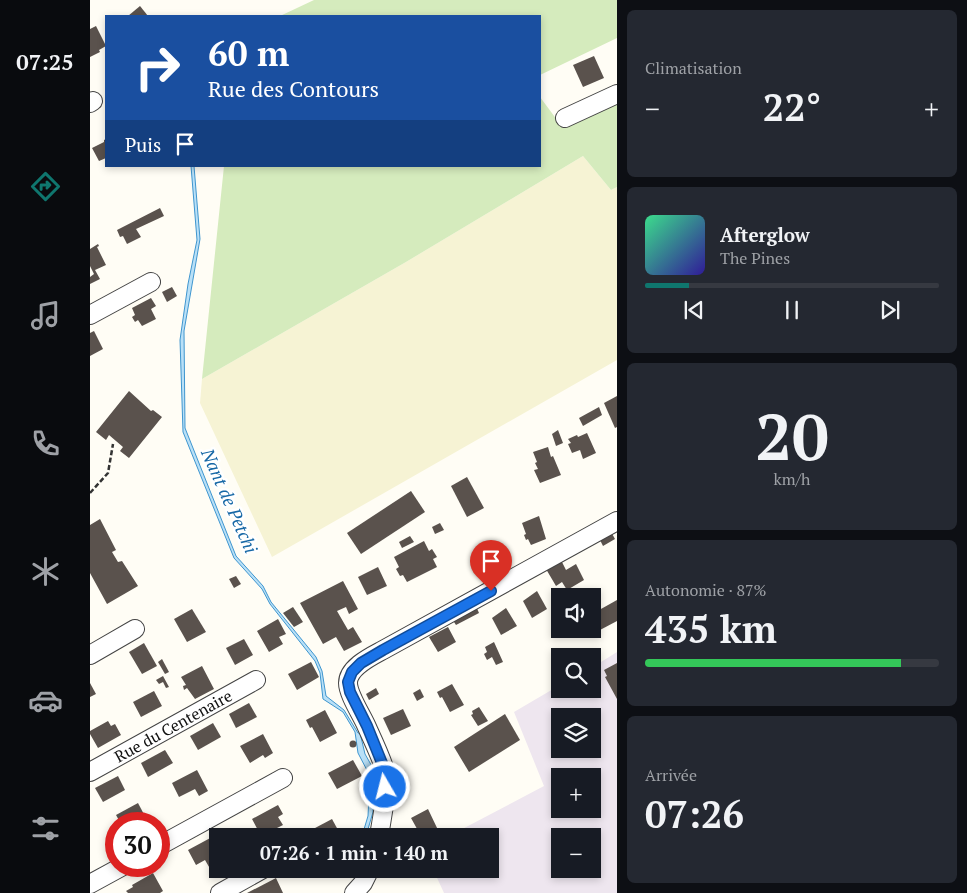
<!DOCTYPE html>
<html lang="fr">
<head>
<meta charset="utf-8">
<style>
	:root { --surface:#171b24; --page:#242831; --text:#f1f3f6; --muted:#9ea1a6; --line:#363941; --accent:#0f766e }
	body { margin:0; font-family:"PT Serif",serif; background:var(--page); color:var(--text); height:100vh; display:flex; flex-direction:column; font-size:19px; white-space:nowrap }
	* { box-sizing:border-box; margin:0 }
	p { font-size:16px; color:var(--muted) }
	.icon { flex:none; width:28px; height:28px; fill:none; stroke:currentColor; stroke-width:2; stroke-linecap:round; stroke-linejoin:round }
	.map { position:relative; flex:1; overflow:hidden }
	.panel { display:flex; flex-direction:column; gap:10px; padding:10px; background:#0d0f14; width:350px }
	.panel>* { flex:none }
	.top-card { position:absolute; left:15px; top:15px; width:436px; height:152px; border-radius:0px; box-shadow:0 2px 8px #0003; background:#1a4fa0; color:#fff; overflow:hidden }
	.tools { position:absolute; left:461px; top:588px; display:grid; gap:10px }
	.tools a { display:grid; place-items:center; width:50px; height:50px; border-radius:0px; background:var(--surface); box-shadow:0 2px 8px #0003; font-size:25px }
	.speed { position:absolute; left:15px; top:812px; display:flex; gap:10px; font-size:25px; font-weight:700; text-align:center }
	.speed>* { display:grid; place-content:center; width:65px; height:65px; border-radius:50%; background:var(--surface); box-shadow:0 2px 8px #0003; line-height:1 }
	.speed .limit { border:8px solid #d22; background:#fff; color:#111 }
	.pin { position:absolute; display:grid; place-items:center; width:42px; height:42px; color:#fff; margin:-51px -21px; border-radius:50% 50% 50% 0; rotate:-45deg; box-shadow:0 0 5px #0007 }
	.pin .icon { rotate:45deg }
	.me { position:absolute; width:55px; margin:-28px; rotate:352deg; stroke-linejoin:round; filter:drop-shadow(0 0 4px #0008) }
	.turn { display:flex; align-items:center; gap:18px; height:105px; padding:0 20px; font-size:22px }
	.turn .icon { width:65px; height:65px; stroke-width:2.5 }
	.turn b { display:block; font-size:35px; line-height:42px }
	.then { display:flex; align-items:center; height:48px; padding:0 20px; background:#0003; gap:10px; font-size:19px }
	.big { font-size:38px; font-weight:700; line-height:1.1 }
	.panel .tile { flex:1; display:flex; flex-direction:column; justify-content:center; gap:8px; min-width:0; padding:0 18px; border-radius:8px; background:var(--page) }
	.panel .dial { align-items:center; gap:0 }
	.dial b { font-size:65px; line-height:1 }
	.song { display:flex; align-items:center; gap:15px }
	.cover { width:60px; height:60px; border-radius:8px; background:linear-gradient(135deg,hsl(150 70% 55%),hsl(250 70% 35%)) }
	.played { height:5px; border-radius:2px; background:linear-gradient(90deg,var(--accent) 15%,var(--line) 15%) }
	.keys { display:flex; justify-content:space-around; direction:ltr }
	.heat { display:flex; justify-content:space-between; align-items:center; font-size:28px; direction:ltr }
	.charge { height:8px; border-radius:4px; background:linear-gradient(90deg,#34c759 87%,var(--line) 0) }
	.trip { position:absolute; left:119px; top:828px; width:290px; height:50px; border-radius:0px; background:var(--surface); box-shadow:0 2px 8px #0003; font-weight:700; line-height:50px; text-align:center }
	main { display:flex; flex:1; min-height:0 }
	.dock { display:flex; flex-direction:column; width:90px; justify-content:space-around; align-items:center; background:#090b0e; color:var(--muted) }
	.dock .icon { width:35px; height:35px }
	.dock .active { color:var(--accent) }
	.dock b { font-size:22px; color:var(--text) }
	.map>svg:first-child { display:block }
	.industrial { fill:#eee6ef; fill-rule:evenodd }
	.farmland { fill:#f6f3d4 }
	.green { fill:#d5ebbd }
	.water { fill:#b9e0f7; stroke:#3f96cf }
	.building { fill:#5a524d }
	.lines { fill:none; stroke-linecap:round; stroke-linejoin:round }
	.minor-casing { stroke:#444; stroke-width:20 }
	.path { stroke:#333; stroke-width:2.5; stroke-dasharray:5 2.5; stroke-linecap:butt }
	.minor { stroke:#fff; stroke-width:18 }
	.route-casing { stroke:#114b97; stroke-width:12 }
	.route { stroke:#1a73e8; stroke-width:9 }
	.labels { text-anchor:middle; stroke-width:5; stroke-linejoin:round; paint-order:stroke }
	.street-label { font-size:16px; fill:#111; stroke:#fff }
	.water-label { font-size:18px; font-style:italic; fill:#1768a6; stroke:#fff }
</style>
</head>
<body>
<main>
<nav class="dock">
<b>07:25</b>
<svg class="icon active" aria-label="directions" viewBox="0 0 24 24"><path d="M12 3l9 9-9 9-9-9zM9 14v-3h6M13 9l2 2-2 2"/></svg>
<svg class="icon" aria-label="music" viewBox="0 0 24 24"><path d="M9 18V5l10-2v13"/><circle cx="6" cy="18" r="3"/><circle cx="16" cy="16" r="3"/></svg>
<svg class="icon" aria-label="phone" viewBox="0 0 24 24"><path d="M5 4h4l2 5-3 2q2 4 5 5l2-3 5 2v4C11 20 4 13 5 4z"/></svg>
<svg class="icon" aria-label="climate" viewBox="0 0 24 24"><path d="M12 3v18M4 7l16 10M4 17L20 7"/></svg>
<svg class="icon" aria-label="car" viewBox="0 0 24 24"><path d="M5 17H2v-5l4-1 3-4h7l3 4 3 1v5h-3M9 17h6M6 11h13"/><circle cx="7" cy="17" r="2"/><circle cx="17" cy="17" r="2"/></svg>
<svg class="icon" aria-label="filters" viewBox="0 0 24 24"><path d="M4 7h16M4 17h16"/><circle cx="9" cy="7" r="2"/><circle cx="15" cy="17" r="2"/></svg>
</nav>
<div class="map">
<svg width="527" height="893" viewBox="0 0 527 893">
	<rect width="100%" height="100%" fill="#fffdf5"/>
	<!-- industrial -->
	<path class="industrial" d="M527,652V893H354L343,869H400V836H359L454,786L424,712L470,685V689H502L503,667ZM470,716H502V749H470ZM470,776H502V809H470ZM470,836H502V869H470Z"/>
	<!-- farmland -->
	<polygon class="farmland" points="493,156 521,190 527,187 527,360 182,557 110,403 112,379 316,262"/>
	<!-- green -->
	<g class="green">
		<polygon points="224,0 527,0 527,38 450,75 450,16 190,16"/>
		<polygon points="450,97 473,128 527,103 527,187 521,190 493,156 316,262 112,379 134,166 450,166"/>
	</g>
	<!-- water -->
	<polygon class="water" points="101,166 104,166 110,239 94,331 95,428 146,556 173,586 181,602 226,657 232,671 236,696 254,710 268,733 270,733 275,754 284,770 283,812 276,836 272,836 278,816 280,776 268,753 265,732 253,712 233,699 230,673 225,661 180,604 172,589 144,558 93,432 90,340 98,284 107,240"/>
	<!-- building -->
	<g class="building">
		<polygon points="50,6 58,16 38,16"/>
		<polygon points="6,26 16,46 9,50 10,52 0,57 0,29"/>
		<polygon points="504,56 514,78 493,87 483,65"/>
		<polygon points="16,139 16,158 9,161 2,148 14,142 14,140"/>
		<polygon points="70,208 74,216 46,229 51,237 37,244 33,236 30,237 27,230"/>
		<polygon points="8,244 9,246 7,247 16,265 5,270 10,279 0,284 0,277 4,274 0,266 0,249"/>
		<polygon points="82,287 87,296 77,302 72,292"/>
		<polygon points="61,298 66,306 61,309 66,319 52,326 48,320 45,322 42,317 45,315 42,308"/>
		<polygon points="4,331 13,349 0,356 0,333"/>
		<polygon points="39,391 61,411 63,410 72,417 39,458 30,451 33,447 19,435 16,440 6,432"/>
		<polygon points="527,396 527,427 525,428 514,403"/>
		<polygon points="509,407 512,415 493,426 489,418"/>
		<polygon points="468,430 473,443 466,446 462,434"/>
		<polygon points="497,433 506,453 493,459 490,450 482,453 478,444 481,443 478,439 487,435 488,437"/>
		<polygon points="458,447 461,457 463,456 471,475 450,483 444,470 448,469 445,463 447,462 443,452"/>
		<polygon points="377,477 394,508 377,517 361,486"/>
		<polygon points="321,491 335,512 271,554 257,533"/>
		<polygon points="449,516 456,539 441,545 438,539 436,540 434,535 436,534 432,523"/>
		<polygon points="10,519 26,550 22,552 28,562 32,561 48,586 17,604 0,573 0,525"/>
		<polygon points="350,523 354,530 345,534 342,527"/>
		<polygon points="521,532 525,539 513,546 509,538"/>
		<polygon points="320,536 324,542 312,548 309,542"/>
		<polygon points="334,541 339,551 342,549 347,557 343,559 347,567 317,582 313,575 310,576 306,569 309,567 304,557"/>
		<polygon points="471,560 476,570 486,564 494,580 477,590 472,582 466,586 456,569"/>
		<polygon points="288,567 297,586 277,595 268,577"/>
		<polygon points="146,576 151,584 144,588 139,579"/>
		<polygon points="253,581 268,609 259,614 256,607 247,611 258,630 263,627 272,642 254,651 246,637 233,644 210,603"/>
		<polygon points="447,591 457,609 442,618 433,601"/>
		<polygon points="527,600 527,621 510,630 502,614"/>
		<polygon points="386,606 389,613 366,625 362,619"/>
		<polygon points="203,607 213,622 204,627 193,613"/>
		<polygon points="416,608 427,626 411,635 402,618"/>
		<polygon points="102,609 116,632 97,642 84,619"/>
		<polygon points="188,619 196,634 189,637 193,644 179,652 167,631"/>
		<polygon points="358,627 366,642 348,652 339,637"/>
		<polygon points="154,639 163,655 145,665 136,648"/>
		<polygon points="404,642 413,662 406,665 402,657 397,660 394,654 397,652 395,647"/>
		<polygon points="54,643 67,666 52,674 39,652"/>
		<polygon points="72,659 79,672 75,674 68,662"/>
		<polygon points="221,662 229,677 207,690 198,674"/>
		<polygon points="527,663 527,699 515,677 517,676 514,670"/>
		<polygon points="112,666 124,689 105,699 97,688 94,690 93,686 96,685 91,677"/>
		<polygon points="73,676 79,687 76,688 73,682 69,684 66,680"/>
		<polygon points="0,683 6,694 0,697"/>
		<polygon points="362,684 374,705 360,712 352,697 350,698 347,692"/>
		<polygon points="286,688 289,694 279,700 276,694"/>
		<polygon points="330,689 334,697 327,701 323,693"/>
		<polygon points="64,691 72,706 51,717 43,702"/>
		<polygon points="159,703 167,717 146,728 139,714"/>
		<polygon points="389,707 398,721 388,726 381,715 383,714 382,711"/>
		<polygon points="313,709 321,726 301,735 293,718"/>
		<polygon points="235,710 247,733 230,742 222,727 220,728 216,720"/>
		<polygon points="415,714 430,740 379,772 364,747"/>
		<polygon points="18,721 21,726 25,724 31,735 8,748 0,734 0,731"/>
		<polygon points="123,723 131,737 108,750 100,736"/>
		<polygon points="173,734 183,753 175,758 173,755 160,763 150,746"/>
		<circle cx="263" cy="744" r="3.5"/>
		<polygon points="75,750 83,763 58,777 51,763"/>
		<polygon points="263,760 272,776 247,789 238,773"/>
		<polygon points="107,770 118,791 109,796 105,789 89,797 82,783"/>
		<polygon points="28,776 35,790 13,802 5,788"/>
		<polygon points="48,803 58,822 54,824 31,824 26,815"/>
		<polygon points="188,805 193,814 188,817 193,825 171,836 162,819"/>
		<polygon points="338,809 348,830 344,833 345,836 331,836 321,818"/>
		<polygon points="242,819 248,830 238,836 210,836"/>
		<polygon points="124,836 128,843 128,869 122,872 115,860 106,865 98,850"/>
		<polygon points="63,873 73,891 70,893 38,893 36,891 43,887 42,885"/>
		<polygon points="186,878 193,893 157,893"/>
	</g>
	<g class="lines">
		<defs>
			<g id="minor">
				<polyline points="0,103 3,101"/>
				<polyline points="475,118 527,94"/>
				<polyline points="0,315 61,282"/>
				<polyline points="0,655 45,629"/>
				<path id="s1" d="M0,772L166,680"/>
				<path d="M289,836C292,817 297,795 296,775C295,765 281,736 276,725C271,714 258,694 258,683C258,667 282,656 293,650L527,521"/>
				<polyline points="69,846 193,778"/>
				<polyline points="0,884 33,866"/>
				<polyline points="130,893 173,869"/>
				<polyline points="264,893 273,883 280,869"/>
			</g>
		</defs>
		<!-- minor casing -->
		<use href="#minor" class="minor-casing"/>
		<!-- path -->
		<polyline class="path" points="0,493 18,473 23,444"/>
		<!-- minor -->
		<use href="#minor" class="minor"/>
	</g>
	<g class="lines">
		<defs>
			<polyline id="route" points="295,787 296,773 277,726 260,692 258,682 262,672 271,663 293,650 401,591"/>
		</defs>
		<!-- route casing -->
		<use href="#route" class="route-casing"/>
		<!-- route -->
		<use href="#route" class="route"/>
	</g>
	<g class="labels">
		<!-- street labels -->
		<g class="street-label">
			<text dy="6" stroke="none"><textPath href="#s1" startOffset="95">Rue du Centenaire</textPath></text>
		</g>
		<!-- water labels -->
		<g class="water-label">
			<text transform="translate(139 501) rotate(66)" y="6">Nant de Petchi</text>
		</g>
	</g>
</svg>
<div class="tools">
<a><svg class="icon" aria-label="sound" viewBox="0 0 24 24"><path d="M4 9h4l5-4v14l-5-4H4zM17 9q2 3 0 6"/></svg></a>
<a><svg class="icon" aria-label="search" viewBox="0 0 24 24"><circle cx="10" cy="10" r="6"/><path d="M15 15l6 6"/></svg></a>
<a><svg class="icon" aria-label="layers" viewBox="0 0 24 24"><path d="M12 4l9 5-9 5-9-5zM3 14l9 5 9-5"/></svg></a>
<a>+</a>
<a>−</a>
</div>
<div class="speed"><div class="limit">30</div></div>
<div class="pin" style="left:401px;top:591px;background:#d93025"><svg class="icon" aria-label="arrive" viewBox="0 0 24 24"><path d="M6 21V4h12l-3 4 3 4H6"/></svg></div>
<svg class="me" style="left:295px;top:787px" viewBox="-20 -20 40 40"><circle r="17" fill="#1a73e8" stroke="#fff" stroke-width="3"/><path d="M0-11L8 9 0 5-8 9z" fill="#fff"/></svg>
<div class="trip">07:26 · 1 min · 140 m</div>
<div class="top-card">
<div class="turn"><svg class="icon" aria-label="right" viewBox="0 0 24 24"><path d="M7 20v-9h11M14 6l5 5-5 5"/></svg><div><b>60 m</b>Rue des Contours</div></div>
<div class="then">Puis<svg class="icon" aria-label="arrive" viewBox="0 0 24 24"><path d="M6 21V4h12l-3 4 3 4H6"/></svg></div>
</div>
</div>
<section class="panel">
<div class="tile"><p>Climatisation</p>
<div class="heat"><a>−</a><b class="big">22°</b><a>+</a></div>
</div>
<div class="tile">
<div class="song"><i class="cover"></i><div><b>Afterglow</b><p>The Pines</p></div></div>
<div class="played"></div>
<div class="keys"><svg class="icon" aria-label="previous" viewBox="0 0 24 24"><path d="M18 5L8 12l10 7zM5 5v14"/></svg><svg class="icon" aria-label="pause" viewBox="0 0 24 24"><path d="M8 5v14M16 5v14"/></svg><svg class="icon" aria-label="next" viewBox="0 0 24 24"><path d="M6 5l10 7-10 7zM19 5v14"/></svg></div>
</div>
<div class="tile dial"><b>20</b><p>km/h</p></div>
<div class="tile"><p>Autonomie · 87%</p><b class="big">435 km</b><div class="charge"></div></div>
<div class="tile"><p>Arrivée</p><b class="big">07:26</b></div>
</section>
</main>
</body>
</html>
